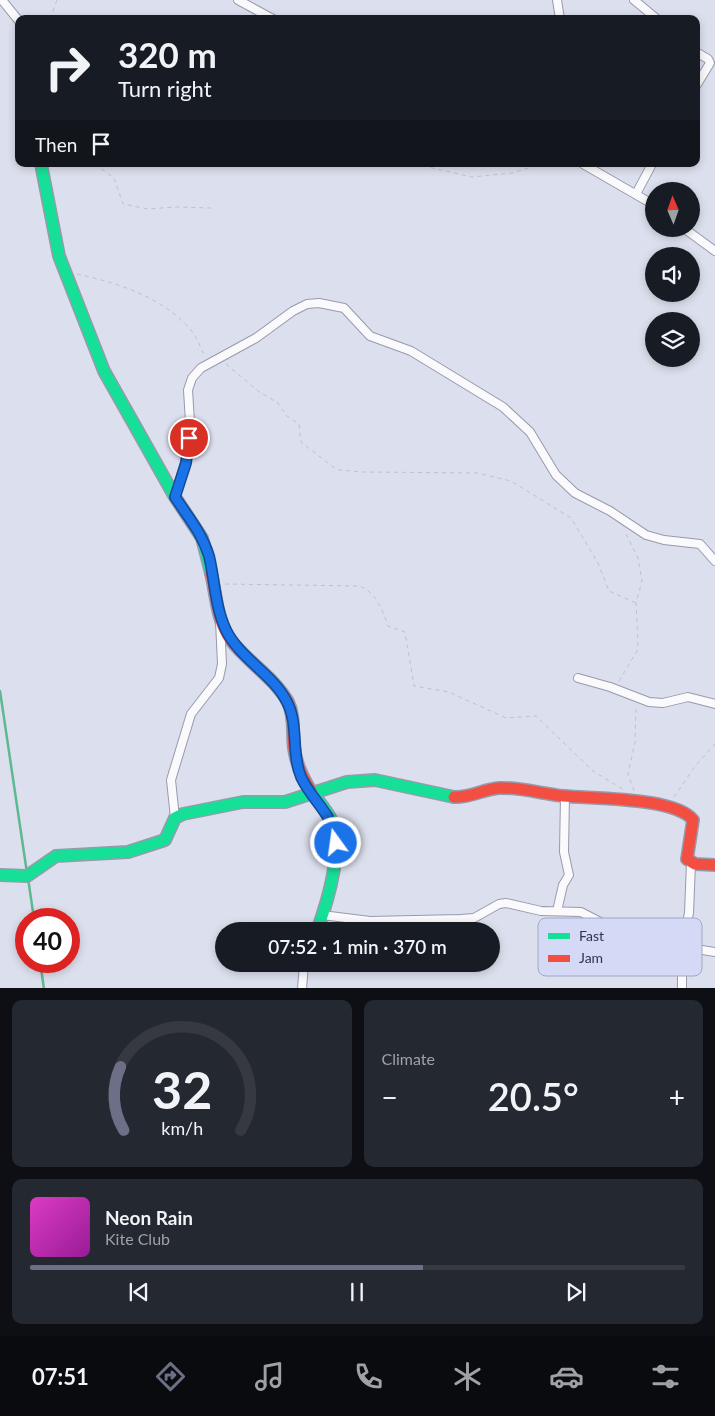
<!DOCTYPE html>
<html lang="en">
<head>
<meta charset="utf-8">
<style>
	:root { --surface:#171b24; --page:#242831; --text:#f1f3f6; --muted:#9ea1a6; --line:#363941; --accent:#6c6f86 }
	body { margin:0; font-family:Lato,sans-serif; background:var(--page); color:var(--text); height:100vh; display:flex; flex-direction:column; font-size:19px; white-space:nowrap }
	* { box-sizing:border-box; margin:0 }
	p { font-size:16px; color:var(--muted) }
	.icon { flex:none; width:28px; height:28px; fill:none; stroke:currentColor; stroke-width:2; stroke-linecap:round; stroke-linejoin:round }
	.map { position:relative; height:988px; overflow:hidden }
	.sheet { display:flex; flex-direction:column; gap:12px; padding:12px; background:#0d0f14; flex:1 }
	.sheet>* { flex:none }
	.banner { position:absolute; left:15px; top:15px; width:685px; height:152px; border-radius:10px; box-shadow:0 2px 8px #0003; background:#171b24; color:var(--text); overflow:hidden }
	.needle { width:32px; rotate:358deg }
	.tools { position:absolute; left:645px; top:182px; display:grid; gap:10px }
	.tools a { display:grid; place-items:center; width:55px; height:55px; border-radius:50%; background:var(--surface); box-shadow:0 2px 8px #0003; font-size:25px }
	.speed { position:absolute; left:15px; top:908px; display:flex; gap:10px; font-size:25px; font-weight:700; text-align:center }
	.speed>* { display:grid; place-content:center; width:65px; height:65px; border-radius:50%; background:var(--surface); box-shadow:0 2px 8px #0003; line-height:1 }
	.speed .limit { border:8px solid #d22; background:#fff; color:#111 }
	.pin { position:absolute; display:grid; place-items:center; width:42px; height:42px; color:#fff; margin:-21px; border:2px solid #fff; border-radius:50%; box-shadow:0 1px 5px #0007 }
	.me { position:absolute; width:55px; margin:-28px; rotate:346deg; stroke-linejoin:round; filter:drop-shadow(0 0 4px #0008) }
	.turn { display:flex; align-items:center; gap:18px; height:105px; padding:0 20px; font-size:22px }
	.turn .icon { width:65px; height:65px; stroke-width:2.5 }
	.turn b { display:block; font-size:35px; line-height:42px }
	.then { display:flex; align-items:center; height:48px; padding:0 20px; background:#0003; gap:10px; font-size:19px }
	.big { font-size:38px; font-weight:600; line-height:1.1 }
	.sheet .tile { flex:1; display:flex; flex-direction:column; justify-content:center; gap:8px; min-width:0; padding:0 18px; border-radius:10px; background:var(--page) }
	.sheet .dial { align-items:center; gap:0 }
	.dial svg { height:130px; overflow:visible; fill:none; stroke:var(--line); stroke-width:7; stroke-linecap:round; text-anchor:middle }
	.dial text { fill:var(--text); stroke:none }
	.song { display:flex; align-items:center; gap:15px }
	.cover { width:60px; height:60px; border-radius:8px; background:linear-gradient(135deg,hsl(310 70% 55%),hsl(300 70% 35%)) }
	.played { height:5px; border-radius:2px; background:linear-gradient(90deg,var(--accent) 60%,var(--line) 60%) }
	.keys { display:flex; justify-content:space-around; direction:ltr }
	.heat { display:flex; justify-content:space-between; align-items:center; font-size:28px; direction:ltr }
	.sheet .tiles { flex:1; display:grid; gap:12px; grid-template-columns:1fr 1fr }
	.tile:last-child { grid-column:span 2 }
	.trip { position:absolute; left:215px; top:922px; width:285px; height:50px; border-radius:25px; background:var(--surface); box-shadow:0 2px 8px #0003; font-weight:600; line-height:50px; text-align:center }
	.tab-bar { display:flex; height:80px; justify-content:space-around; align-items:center; background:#090b0e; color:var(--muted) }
	.tab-bar .icon { width:35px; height:35px }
	.tab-bar .on { color:var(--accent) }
	.tab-bar b { font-size:22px; color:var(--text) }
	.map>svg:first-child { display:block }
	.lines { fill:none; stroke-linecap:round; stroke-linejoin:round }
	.stream { stroke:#5eb891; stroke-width:2.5 }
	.street-casing { stroke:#979aab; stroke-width:10 }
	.fast-casing { stroke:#979aab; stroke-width:14 }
	.jam-casing { stroke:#979aab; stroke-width:14 }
	.path { stroke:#c0c2c9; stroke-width:1; stroke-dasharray:4 4; stroke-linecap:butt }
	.street { stroke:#fafafc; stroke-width:8 }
	.fast { stroke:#16e098; stroke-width:11 }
	.jam { stroke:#f24e42; stroke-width:11 }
	.route-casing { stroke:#114b97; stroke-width:12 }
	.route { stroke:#1a73e8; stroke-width:9 }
	.key { fill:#d4daf5; stroke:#a2a8c3; stroke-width:1 }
	.key-label { font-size:14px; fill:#2f334e }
</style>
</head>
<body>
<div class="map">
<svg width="715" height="989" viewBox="0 0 715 989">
	<rect width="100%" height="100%" fill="#dcdfed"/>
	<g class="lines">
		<!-- stream -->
		<g class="stream">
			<polyline points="0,691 27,873"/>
			<polyline points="28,878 34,919"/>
			<polyline points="40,961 44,989"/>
		</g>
		<defs>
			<g id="street">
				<polyline points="2,0 19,21"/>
				<polyline points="238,0 273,19"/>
				<polyline points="557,0 560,19"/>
				<polyline points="634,0 657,19"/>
				<polyline points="696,52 708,59 710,63 696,86"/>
				<polyline points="583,164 654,205"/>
				<polyline points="636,194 652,164"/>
				<polyline points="685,229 715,251"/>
				<polyline points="175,497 188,452 190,422 188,390 192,378 201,368 256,338 293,311 307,304 319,303 344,308 370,336 411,351 503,407 530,432 556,475 575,493 610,511 646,535 664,540 700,544 715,561"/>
				<polyline points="578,678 610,687 649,702 663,703 688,697 715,704"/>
				<polyline points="175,818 171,780 191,714 219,678 222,664 220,621"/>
				<polyline points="557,911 563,885 569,875 564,852 565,796"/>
				<polyline points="322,915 370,921 461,919 474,918 499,904 506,903 541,911 581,912 633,939 715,952"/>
				<polyline points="302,989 304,964"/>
				<polyline points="682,989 682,945 689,913 691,863"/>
			</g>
			<g id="fast">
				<polyline points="41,164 59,256 104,371 175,497 202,538 211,573"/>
				<path d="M311,791C319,802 333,817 335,831C340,861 327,903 317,931"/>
				<polyline points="0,875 27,876 56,856 128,852 165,840 175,818 183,814 243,802 285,802 347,782 375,780 454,797"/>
			</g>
			<g id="jam">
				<path d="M211,573C216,594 217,621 230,639C247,662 274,677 288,702C295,716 292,733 294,748C296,764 302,777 311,791"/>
				<path d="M454,797C470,798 484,789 499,788C520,787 543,794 564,796C593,799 675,797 693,820L687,859L695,864L715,865"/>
			</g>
		</defs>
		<!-- street casing -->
		<use href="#street" class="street-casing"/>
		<!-- fast casing -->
		<use href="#fast" class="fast-casing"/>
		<!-- jam casing -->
		<use href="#jam" class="jam-casing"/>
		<!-- path -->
		<g class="path">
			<polyline points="50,19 57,0"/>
			<polyline points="95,164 114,178 123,204 148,209 175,207 211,208"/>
			<polyline points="325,164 343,166 353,164"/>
			<polyline points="415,164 472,177 512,173 541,164"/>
			<path d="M77,274C118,283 162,297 190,329C197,337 200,347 205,356"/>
			<polyline points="226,364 258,391 278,403 287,416 299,424 301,442 333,467 340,470 363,472 477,473 511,481 571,518 598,563 609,591 636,603"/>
			<path d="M225,584L360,586C377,594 382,609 388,626L405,632L414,686L449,692L506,718L536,716L593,771L624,790"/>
			<polyline points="619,681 637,651 638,643 636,603 642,581 638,558 624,530"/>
			<polyline points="634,791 628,774 635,742 636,705"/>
			<polyline points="674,797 696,765 715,744"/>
		</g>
		<!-- street -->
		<use href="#street" class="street"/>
		<!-- fast -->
		<use href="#fast" class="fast"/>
		<!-- jam -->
		<use href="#jam" class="jam"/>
	</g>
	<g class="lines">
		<defs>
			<path id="route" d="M189,438L186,463L175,497C188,517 202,533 209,556C215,581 215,607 226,630C240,659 273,674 287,702C299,725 291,753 301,777C312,801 334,814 336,843"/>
		</defs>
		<!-- route casing -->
		<use href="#route" class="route-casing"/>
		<!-- route -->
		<use href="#route" class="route"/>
	</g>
	<!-- legend -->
	<rect x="538" y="918" width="164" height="58" rx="8" class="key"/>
	<rect x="548" y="933" width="22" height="6" fill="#16e098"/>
	<rect x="548" y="955" width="22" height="7" fill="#f24e42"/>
	<g class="key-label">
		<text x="579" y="941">Fast</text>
		<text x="579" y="963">Jam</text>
	</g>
</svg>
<div class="tools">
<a><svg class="needle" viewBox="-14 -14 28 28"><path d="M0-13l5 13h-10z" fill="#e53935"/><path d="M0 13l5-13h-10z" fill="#9ea1a6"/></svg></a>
<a><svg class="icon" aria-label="sound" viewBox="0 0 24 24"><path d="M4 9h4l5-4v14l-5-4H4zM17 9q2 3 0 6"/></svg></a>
<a><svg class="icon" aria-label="layers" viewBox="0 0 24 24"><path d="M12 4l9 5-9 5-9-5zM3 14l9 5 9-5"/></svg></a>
</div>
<div class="speed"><div class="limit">40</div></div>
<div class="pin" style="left:189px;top:438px;background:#d93025"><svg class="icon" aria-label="arrive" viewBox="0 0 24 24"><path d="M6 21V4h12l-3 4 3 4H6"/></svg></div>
<svg class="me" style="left:336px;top:843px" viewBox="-20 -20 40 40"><circle r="17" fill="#1a73e8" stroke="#fff" stroke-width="3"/><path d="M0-11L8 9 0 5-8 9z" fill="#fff"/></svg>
<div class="trip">07:52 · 1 min · 370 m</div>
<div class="banner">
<div class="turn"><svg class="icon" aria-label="right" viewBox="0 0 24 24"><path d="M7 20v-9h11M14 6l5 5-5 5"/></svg><div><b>320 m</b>Turn right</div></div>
<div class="then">Then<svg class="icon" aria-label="arrive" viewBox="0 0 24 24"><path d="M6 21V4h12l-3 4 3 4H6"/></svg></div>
</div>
</div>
<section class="sheet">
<div class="tiles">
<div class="tile dial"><svg viewBox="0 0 100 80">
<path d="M14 69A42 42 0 1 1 86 69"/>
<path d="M14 69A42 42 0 0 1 12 30" stroke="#6c6f86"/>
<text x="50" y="56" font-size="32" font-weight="700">32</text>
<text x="50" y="72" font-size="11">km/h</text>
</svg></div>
<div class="tile"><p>Climate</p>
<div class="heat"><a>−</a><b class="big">20.5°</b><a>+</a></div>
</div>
<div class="tile">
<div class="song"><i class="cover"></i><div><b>Neon Rain</b><p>Kite Club</p></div></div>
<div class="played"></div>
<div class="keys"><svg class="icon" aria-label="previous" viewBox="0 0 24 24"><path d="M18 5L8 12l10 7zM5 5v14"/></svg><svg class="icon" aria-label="pause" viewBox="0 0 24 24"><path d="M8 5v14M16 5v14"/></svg><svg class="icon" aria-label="next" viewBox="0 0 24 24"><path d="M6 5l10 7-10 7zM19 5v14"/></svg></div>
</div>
</div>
</section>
<nav class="tab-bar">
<b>07:51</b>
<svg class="icon on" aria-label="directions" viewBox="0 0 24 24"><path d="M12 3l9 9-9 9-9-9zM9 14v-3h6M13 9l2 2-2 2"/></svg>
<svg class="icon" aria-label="music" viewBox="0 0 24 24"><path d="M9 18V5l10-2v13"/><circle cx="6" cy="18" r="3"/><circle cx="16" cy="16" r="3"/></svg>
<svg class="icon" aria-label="phone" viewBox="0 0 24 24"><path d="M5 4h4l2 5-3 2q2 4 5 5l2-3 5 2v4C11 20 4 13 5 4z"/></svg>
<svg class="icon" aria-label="climate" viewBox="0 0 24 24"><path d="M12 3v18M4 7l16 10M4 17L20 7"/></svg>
<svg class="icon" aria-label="car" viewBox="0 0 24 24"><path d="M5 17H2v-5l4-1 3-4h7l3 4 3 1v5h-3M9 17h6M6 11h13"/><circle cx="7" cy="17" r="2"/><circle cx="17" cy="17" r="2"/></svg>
<svg class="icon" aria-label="filters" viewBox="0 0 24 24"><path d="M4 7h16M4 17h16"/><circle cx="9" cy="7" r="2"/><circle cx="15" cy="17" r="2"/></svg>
</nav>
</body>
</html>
